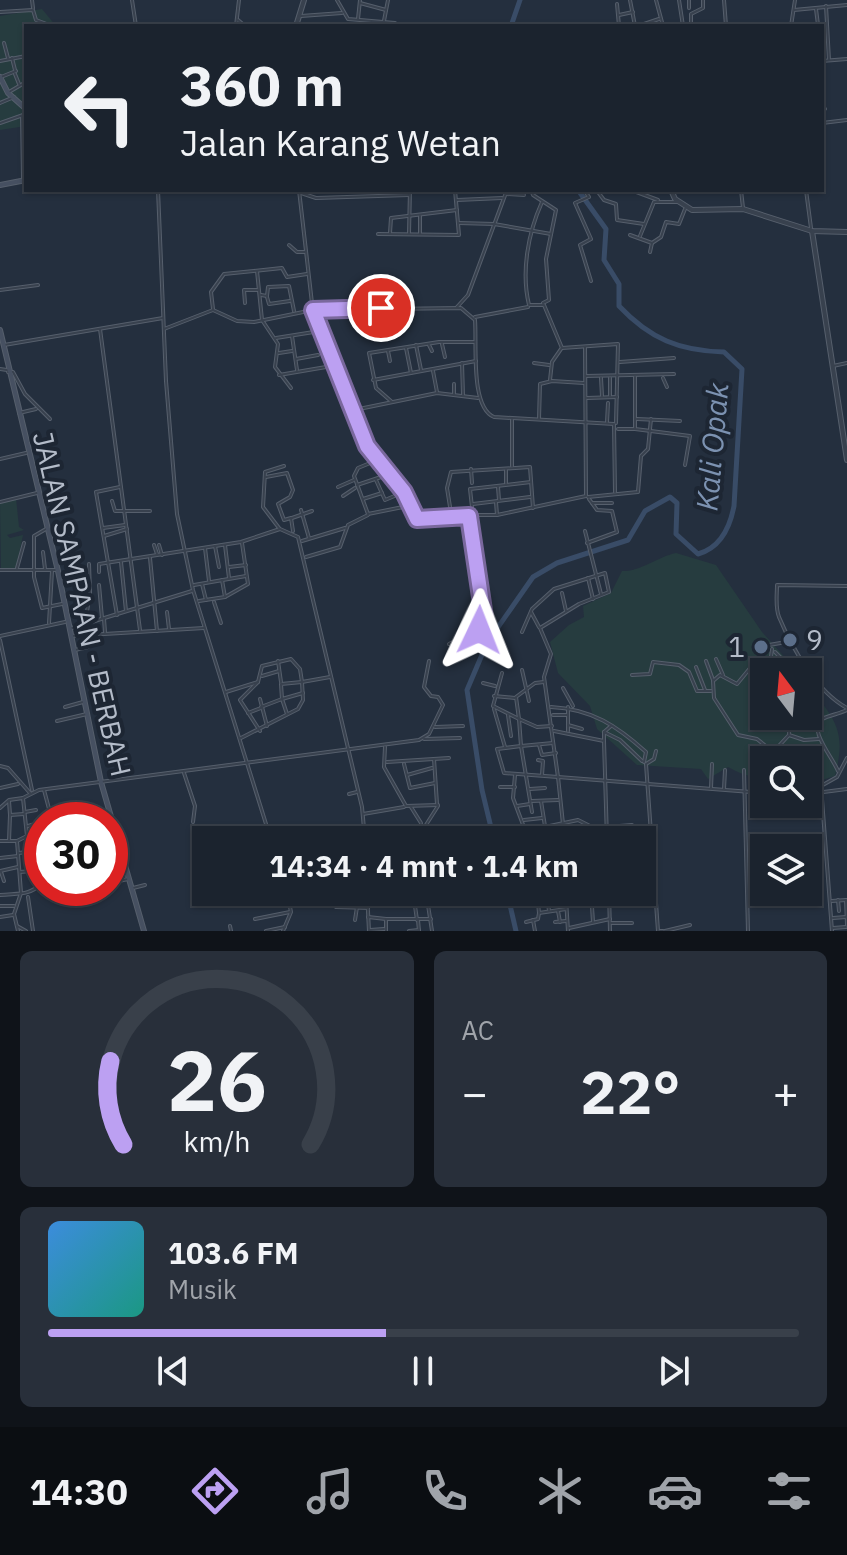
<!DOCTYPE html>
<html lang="id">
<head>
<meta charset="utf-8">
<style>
	:root { --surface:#1b232e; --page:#282f3a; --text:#f1f3f6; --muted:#a0a4aa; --line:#39404a; --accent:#bca0f2 }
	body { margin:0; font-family:"IBM Plex Sans",sans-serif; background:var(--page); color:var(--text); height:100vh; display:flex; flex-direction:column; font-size:30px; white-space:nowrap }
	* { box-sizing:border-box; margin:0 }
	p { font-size:26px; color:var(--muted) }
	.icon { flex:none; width:44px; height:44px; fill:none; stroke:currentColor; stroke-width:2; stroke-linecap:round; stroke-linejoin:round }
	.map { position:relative; height:931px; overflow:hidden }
	.sheet { display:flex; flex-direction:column; gap:20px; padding:20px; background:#0f1319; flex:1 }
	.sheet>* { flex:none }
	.hud { position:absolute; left:24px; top:24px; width:800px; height:168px; border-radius:0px; box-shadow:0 2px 6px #0004,0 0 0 2px var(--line); background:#1b232e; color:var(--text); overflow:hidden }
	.needle { width:52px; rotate:344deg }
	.buttons { position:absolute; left:750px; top:658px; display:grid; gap:16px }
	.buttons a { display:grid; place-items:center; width:72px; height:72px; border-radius:0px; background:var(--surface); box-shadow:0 2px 6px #0004,0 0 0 2px var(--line); font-size:40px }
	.speed { position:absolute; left:24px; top:802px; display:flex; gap:16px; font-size:40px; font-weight:700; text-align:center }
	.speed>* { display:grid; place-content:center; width:104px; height:104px; border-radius:50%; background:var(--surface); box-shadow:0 2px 6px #0004,0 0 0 2px var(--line); line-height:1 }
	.speed .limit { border:12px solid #d22; background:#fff; color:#111 }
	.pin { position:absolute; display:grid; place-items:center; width:68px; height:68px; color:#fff; margin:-34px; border:4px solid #fff; border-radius:50%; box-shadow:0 2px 8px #0007 }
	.me { position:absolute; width:88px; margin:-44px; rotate:2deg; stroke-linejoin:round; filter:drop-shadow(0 0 6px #0008) }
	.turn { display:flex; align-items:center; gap:28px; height:168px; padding:0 24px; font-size:36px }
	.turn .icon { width:104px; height:104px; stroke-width:2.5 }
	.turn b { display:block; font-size:56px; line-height:68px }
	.big { font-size:60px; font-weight:700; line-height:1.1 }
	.sheet .card { flex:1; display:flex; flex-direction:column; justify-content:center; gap:12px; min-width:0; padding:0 28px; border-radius:12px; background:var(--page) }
	.sheet .dial { align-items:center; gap:0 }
	.dial svg { height:208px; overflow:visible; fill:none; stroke:var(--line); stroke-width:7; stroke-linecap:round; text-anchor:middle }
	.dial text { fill:var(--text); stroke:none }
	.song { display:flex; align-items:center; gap:24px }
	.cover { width:96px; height:96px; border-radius:12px; background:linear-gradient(135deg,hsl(210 70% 55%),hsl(170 70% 35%)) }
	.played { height:8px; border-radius:4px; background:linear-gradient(90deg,var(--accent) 45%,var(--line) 45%) }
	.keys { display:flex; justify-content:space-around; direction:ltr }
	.heat { display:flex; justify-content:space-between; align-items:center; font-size:44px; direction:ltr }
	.sheet .tiles { flex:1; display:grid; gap:20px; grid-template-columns:1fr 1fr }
	.card:last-child { grid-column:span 2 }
	.trip { position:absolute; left:192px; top:826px; width:464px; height:80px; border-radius:0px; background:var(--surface); box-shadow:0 2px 6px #0004,0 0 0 2px var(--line); font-weight:700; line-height:80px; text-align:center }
	.menu { display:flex; height:128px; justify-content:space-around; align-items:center; background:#0b0e12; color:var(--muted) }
	.menu .icon { width:56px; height:56px }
	.menu .on { color:var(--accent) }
	.menu b { font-size:36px; color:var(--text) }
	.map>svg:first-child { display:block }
	.green { fill:#263c3f }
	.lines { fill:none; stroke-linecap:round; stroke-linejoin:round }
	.river { stroke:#394c67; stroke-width:5 }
	.pedestrian-casing { stroke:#565f6c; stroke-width:4 }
	.minor-casing { stroke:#565f6c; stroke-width:4 }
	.tertiary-casing { stroke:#565f6c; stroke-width:6 }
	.secondary-casing { stroke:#565f6c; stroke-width:6 }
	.pedestrian { stroke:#38414e; stroke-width:2 }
	.minor { stroke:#38414e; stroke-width:2 }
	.tertiary { stroke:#38414e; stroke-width:4 }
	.secondary { stroke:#465061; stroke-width:4 }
	.route-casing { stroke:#7a689d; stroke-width:20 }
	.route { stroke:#bca0f2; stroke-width:14 }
	.service-dot { fill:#5c6f8a; stroke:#1d2633; stroke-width:3 }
	.labels { text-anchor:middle; stroke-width:8; stroke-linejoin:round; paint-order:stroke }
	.street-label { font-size:28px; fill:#b4bcc9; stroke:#1d2633 }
	.poi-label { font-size:28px; fill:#b4bcc9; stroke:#1d2633; text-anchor:start }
	.water-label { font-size:30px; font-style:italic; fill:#7c92b1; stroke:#1d2633 }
</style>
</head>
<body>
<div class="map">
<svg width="847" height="931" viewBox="0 0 847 931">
	<rect width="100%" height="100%" fill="#242f3e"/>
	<!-- green -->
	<g class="green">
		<polygon points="42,9 56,26 26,26 26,126 0,130 0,16"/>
		<polygon points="16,498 19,527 24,530 7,535 10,538 23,535 16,569 1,570 0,502"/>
		<path d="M676,553L716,565L762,632L798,672H764V716H808V685C835,720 847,730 835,776L822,780L813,790L808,789V760H764V775C750,779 740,773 728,767L708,779L701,769L637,765L597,729L590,706L558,673L550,642L569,625L584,617L583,606L611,593L622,571C640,572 657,557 676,553Z"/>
	</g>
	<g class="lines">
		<!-- river -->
		<g class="river">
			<polyline points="511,26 520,0"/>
			<path d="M494,840L482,790L467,690L487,643L533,577L557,563L628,540L645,511L670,497L677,503L676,534L698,554C720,548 730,527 734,506L742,369L724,352C680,351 650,339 619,306V284L604,260L606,229L578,190"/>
			<polyline points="507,892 516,931"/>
		</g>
		<defs>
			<g id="pedestrian">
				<polyline points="584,190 589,197 575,203 591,239 580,245 591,281"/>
				<polyline points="775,652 785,662"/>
			</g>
			<g id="minor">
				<polyline points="32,0 33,8"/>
				<polyline points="132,0 136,26"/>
				<polyline points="337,0 348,19 395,23"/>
				<polyline points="630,0 635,26"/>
				<polyline points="656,0 663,26"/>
				<polyline points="679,0 683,26"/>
				<polyline points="689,0 689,8"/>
				<polyline points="724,0 726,26"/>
				<polyline points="360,3 386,10"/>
				<polyline points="617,4 619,26"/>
				<polyline points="826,6 829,60"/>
				<polyline points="816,9 818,25"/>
				<polyline points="794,10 847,5"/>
				<polyline points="0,12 33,10 36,20 52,26"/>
				<polyline points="619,15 633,12"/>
				<polyline points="301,16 342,13"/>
				<polyline points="358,19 360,0"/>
				<polyline points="238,20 245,26"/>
				<polyline points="98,26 100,26"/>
				<polyline points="236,26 239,0"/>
				<polyline points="383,26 388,0"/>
				<polyline points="638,26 659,19"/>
				<polyline points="691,26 691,14 703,8 703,0"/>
				<polyline points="791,26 795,0"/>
				<polyline points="4,43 8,58"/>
				<polyline points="12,58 15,70"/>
				<polyline points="0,61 26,56"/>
				<polyline points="822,61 847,59"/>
				<polyline points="15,74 19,84"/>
				<polyline points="1,77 16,71"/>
				<polyline points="9,92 26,82"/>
				<polyline points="0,103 14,97"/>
				<polyline points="822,110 825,109"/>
				<polyline points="22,116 23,179"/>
				<polyline points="0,123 26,114"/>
				<polyline points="822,123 847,120"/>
				<polyline points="158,190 166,381 177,514 193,590 271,840"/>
				<polyline points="299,190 313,312 369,450 404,492 419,521 451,515 497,515 586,496 585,347"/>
				<polyline points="531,190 533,195 556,210 546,259 549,300 543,303"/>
				<polyline points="631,190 658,200"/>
				<polyline points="741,190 743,208"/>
				<polyline points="806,190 811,228"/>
				<polyline points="598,192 604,200 616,204 617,220 644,224"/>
				<polyline points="301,193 316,198 409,195"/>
				<polyline points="506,194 524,195"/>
				<polyline points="457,200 502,198"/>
				<path d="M542,202C528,233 521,272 529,305H544L562,348L618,344L616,423"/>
				<polyline points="459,223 494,224 551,234"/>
				<polyline points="390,233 391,218 457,210"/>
				<polyline points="409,233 410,190"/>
				<polyline points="378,234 459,235 455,190"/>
				<polyline points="420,234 420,216"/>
				<polyline points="630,235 652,243 650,252"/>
				<polyline points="640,236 654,202 677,202"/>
				<polyline points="652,243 661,237 666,222 679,224 685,209"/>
				<polyline points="289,245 297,252 305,252"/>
				<polyline points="257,271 262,320 278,344 275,367 291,388"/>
				<polyline points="0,290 38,285"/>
				<polyline points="261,295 267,296 268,287 289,286 294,311"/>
				<polyline points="267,297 269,304 290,301"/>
				<polyline points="245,303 244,290 258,290"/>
				<polyline points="457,307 468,295 507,190"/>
				<polyline points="213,309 211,292 224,274 282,268 287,277 307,274"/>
				<polyline points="475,317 528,307"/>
				<polyline points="100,329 140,630"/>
				<path d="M164,329L213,310L237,321L254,322L313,310L461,308L475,320C477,344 470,407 494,417L614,424L615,492"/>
				<polyline points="292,336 297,370"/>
				<polyline points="276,338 320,331"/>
				<polyline points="442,344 445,357"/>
				<polyline points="4,345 163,318"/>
				<polyline points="416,345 421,370"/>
				<polyline points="429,345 432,351"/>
				<polyline points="406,348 411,373"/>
				<polyline points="388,351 390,361"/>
				<polyline points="279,353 292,351"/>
				<polyline points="296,359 318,355"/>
				<polyline points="620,362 674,358"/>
				<polyline points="462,363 463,395"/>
				<polyline points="534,363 549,365"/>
				<polyline points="833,366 847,363"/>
				<polyline points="0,369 7,370"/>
				<polyline points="433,371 437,392"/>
				<polyline points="8,372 13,372 25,394 50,419"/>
				<polyline points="279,375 332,366"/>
				<polyline points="586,376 674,374"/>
				<polyline points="635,377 635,429 690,436 685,465"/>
				<polyline points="601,378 602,396"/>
				<polyline points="663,378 667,387"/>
				<polyline points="373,380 476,361"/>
				<polyline points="550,380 552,362 561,349"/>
				<polyline points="454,384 454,395"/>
				<polyline points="610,396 610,378"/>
				<polyline points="587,398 617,397"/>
				<polyline points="392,402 376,388 369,353 439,342 475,342"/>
				<polyline points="354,410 437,393 478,398"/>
				<polyline points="19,413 36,409"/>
				<polyline points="539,419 540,384 552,381 584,383"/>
				<polyline points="637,419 680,421"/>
				<polyline points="512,420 512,466"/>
				<polyline points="607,422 608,403"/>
				<polyline points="618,429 635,429"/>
				<polyline points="0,459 26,453"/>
				<polyline points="375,461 358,468 354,476 368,514 408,506"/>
				<polyline points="471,469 472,483"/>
				<polyline points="506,470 506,483"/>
				<polyline points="266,477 287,473 293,490 290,497 278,504 284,520 291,518 293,531"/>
				<polyline points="376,480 385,500 404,492"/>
				<polyline points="357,485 384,476"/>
				<polyline points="338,487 354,480"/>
				<polyline points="498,487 499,500"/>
				<polyline points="343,496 355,488"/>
				<polyline points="588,497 638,492 641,456 648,449 651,419"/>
				<polyline points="363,499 382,493"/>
				<polyline points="589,499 592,503 612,503"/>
				<polyline points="112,501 115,511 150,511"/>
				<polyline points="0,502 37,493"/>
				<polyline points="496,502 497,515"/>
				<polyline points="473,504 530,497"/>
				<polyline points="301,510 309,538"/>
				<polyline points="451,513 447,488 451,472 530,467 533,508"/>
				<polyline points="473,516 470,489 531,482"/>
				<polyline points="292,518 312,511"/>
				<polyline points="103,528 125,525"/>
				<polyline points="279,528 263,507 265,472 284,466"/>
				<polyline points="46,529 34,536 34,577 42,608 62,604"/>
				<polyline points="585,531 601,594"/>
				<polyline points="104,536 127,529"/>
				<polyline points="302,541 345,528"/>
				<polyline points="587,543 617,532 612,511 597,510 592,503"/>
				<polyline points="154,545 157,554"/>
				<polyline points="159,545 162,555"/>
				<polyline points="225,545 229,578"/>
				<polyline points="215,546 219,567"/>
				<polyline points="205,548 209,581"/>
				<polyline points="43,552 45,569"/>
				<polyline points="306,557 340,547 348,525 368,515"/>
				<polyline points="150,558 157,631"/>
				<polyline points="121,562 126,611"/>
				<polyline points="229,567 246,565"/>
				<polyline points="17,568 24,543"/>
				<polyline points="0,570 55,570"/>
				<polyline points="99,572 99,564 241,542 280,529 298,537 362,807 365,840"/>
				<polyline points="588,578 593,599"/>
				<polyline points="202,584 206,600"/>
				<polyline points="99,585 102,618"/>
				<polyline points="194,585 246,576"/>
				<path d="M847,586L777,585C777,595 775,607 779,617C792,648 817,692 847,708"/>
				<polyline points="562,593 566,611"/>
				<polyline points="225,597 248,584 242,543"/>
				<polyline points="199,601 225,597 222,580"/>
				<polyline points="214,602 221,623"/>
				<polyline points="167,612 169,629"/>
				<polyline points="531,612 539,627"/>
				<polyline points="117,615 96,492 120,487"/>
				<polyline points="104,619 105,632"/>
				<polyline points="49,623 52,571"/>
				<polyline points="85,624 90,593 89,564"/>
				<polyline points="72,628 192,591"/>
				<polyline points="0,636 65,622"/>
				<polyline points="71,636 204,628"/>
				<polyline points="0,640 32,790"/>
				<polyline points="449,644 484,626 469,517"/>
				<polyline points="75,650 88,647 87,635"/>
				<polyline points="716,659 723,675"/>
				<polyline points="278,661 281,682"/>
				<polyline points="706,661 713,680"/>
				<polyline points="696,667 705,690"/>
				<polyline points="522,670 529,701"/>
				<polyline points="769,672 772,649"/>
				<polyline points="800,672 806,665"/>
				<polyline points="502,673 493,706 519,719 521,746 497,749 504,773 558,777 544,677 551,654 540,628 579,604 609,592 605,573 554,589 532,609 522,632"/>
				<polyline points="632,675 650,674 653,662 679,665 689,672 697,691 711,691"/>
				<polyline points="262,676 279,671"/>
				<polyline points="544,682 535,683 516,697 519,719 537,727 552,726"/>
				<polyline points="483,683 495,686"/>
				<polyline points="563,688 573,706"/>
				<polyline points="757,689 764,688"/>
				<polyline points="226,692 258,682"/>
				<polyline points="494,696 515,698"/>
				<polyline points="260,699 267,726"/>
				<polyline points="65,707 83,702"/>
				<polyline points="261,707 282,699 287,714"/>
				<path d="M551,707C592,709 617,726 646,752L644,762"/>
				<polyline points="568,707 568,731"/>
				<polyline points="494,709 505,747"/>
				<polyline points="248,713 261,708"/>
				<polyline points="508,715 511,736"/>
				<polyline points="553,715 567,715"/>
				<polyline points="57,721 87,714"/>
				<polyline points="568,725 582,729"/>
				<polyline points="435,727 463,726"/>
				<polyline points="260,731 240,700 258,682 262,666 291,659 300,669 302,682 281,684 282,699 303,693"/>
				<polyline points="554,731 604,741 604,732 611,726"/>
				<polyline points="604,732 620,740 642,761"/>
				<polyline points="789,734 790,716"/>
				<polyline points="241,738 298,709 303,700 302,682 330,677"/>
				<polyline points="424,739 460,738"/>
				<polyline points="604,741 607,840"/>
				<polyline points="539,745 542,755 556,753"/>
				<polyline points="385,747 384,767 406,806 438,805"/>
				<polyline points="656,751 654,759 646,764 658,931"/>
				<polyline points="772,751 757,739 738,735 714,698 713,681 720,675 737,684 769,645 792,641"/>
				<polyline points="759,752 775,750 789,735 804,740 819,739"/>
				<polyline points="434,759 437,804"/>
				<polyline points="538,760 543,761 542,775"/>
				<polyline points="387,762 449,758"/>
				<polyline points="404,764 410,788 435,783"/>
				<polyline points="0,766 8,768 30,793"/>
				<polyline points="744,770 748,931"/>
				<path d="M838,771C833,758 807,728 822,719C830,715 839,714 847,710"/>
				<polyline points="184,773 195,806 193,822"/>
				<polyline points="407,775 432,768"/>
				<polyline points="515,775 513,798 525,830"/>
				<polyline points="500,787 515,787"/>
				<polyline points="0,788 18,784"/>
				<polyline points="711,788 712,764"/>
				<polyline points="530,789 545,788"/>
				<polyline points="724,789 725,770"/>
				<polyline points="44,790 52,820"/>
				<polyline points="349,794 357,792"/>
				<polyline points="808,794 847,789"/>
				<polyline points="23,798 39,790 419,740 429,734 443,705 438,697 431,696 424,687 429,661"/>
				<polyline points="9,801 10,815"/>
				<polyline points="532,801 558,800"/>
				<polyline points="541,801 547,839"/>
				<polyline points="517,806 530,804"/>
				<polyline points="411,807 421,823"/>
				<polyline points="0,808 9,800 23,798 27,836 17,841 21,893 14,914 18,931"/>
				<polyline points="25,812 36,810"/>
				<polyline points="532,812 521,746 553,743"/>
				<polyline points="363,814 404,807"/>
				<polyline points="524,820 542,818"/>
				<polyline points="563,824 558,777 764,793"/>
				<polyline points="560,825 563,840"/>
				<polyline points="28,826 42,822"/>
				<polyline points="607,827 632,825"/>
				<polyline points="551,828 553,840"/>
				<polyline points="607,832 638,830"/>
				<polyline points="608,838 630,836"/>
				<polyline points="28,839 37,888"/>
				<polyline points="42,840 42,844"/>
				<polyline points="312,840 315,832 362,829"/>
				<polyline points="413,840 414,839"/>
				<polyline points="427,840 424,828 438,806"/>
				<polyline points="526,840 526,831 578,820 594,828 598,839"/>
				<polyline points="0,841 16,841"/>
				<polyline points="9,841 10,815 24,814"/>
				<polyline points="110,852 120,850"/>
				<polyline points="19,853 42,850"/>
				<polyline points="0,858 18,856"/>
				<polyline points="0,871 18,867"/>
				<polyline points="1,872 4,881"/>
				<polyline points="20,872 32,871"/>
				<polyline points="110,883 128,879"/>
				<polyline points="642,885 653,885"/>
				<polyline points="133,888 145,885"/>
				<polyline points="346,892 327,898 336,907 368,908"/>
				<polyline points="367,892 369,931"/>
				<polyline points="389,892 392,905 415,906 417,920"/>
				<polyline points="426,892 432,931"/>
				<polyline points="537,892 539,913 566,909"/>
				<polyline points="591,892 593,922"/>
				<polyline points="609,892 610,931"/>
				<path d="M342,893C358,905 372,899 389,892"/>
				<path d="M0,895C19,893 29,896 42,883"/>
				<polyline points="28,897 33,931"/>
				<polyline points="547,900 549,910"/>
				<polyline points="838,900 839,911"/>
				<polyline points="846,900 847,925"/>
				<polyline points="832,901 846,900"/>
				<polyline points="0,906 14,906"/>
				<polyline points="558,911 560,922"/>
				<polyline points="0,917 13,915"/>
				<polyline points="368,917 386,919 386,931"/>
				<polyline points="833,918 846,917"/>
				<polyline points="255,919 290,912"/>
				<polyline points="386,919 431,919"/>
				<polyline points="355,920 357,907"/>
				<polyline points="418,920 419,931"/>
				<polyline points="533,920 535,931"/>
				<polyline points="526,922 538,919 539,913"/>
				<polyline points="555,922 566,921"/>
				<polyline points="610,923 632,923"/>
				<polyline points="17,926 26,931"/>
				<polyline points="230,926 231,931"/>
				<polyline points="569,928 610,919"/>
				<polyline points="833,928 846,927"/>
				<polyline points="370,930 384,929"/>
				<polyline points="266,931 285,927"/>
				<polyline points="283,931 291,912 287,892"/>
				<polyline points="409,931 419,930"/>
				<polyline points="568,931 566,899 609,894"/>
				<polyline points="660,931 663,931"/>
				<polyline points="665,931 690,925"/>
				<polyline points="832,931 821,786 837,777 847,758"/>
			</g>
			<g id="tertiary">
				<polyline points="296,26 304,0"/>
				<polyline points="671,190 675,199 692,210 743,209 812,231 847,232"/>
				<polyline points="812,231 847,460"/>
			</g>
			<g id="secondary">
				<polyline points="0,77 8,93 26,109"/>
				<polyline points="0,185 26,180"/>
				<polyline points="0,330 58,571 101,782 144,931"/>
			</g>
		</defs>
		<!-- pedestrian casing -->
		<use href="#pedestrian" class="pedestrian-casing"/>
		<!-- minor casing -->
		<use href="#minor" class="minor-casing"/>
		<!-- tertiary casing -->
		<use href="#tertiary" class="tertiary-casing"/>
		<!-- secondary casing -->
		<use href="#secondary" class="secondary-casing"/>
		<!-- pedestrian -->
		<use href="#pedestrian" class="pedestrian"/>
		<!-- minor -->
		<use href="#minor" class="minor"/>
		<!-- tertiary -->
		<use href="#tertiary" class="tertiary"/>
		<!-- secondary -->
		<use href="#secondary" class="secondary"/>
	</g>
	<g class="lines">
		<defs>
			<polyline id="route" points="381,308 313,310 367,446 404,492 417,519 469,516 485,624 479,630"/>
		</defs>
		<!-- route casing -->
		<use href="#route" class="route-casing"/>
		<!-- route -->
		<use href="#route" class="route"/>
	</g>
	<!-- markers -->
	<g class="service-dot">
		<circle cx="790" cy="640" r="8"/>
		<circle cx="761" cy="647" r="8"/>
	</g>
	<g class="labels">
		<!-- street labels -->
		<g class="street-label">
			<text transform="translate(82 604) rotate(77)" y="10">JALAN SAMPAAN - BERBAH</text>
		</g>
		<!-- poi labels -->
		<g class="poi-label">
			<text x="806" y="650">9</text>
			<text x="745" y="657" text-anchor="end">1</text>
		</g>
		<!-- water labels -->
		<g class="water-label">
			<text transform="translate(713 447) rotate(-85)" y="10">Kali Opak</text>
		</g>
	</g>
</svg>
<div class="buttons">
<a><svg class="needle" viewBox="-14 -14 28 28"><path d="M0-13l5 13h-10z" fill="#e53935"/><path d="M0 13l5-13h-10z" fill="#a0a4aa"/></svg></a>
<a><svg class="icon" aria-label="search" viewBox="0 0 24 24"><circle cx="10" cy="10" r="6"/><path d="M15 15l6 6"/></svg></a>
<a><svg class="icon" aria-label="layers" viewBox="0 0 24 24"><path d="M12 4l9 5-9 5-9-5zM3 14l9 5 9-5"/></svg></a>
</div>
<div class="speed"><div class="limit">30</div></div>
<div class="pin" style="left:381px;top:308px;background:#d93025"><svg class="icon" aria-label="arrive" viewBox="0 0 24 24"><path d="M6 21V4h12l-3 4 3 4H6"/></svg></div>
<svg class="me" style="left:479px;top:630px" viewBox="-20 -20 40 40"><path d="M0-17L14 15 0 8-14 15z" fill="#bca0f2" stroke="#fff" stroke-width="4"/></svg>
<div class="trip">14:34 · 4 mnt · 1.4 km</div>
<div class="hud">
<div class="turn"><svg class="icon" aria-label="left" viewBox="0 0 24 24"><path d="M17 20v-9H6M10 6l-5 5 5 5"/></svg><div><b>360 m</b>Jalan Karang Wetan</div></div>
</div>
</div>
<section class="sheet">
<div class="tiles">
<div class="card dial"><svg viewBox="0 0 100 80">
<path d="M14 69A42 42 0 1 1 86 69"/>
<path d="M14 69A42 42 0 0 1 9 37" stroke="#bca0f2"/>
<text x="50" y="56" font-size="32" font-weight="700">26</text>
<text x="50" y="72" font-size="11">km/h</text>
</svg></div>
<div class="card"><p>AC</p>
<div class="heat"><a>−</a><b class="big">22°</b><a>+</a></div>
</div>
<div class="card">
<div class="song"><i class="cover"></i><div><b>103.6 FM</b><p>Musik</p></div></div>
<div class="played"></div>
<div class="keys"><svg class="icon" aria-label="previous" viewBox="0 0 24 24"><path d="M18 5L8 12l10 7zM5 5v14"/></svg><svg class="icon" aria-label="pause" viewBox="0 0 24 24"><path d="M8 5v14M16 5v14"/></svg><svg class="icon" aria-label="next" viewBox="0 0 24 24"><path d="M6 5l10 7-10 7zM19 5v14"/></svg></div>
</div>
</div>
</section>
<nav class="menu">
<b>14:30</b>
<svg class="icon on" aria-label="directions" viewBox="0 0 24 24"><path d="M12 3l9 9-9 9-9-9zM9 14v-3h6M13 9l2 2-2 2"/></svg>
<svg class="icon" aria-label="music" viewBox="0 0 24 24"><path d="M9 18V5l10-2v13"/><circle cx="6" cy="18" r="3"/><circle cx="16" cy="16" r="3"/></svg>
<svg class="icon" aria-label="phone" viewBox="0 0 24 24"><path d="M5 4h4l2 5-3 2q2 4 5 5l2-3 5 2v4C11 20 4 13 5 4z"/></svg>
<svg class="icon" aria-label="climate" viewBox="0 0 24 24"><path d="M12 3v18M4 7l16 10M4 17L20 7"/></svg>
<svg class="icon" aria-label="car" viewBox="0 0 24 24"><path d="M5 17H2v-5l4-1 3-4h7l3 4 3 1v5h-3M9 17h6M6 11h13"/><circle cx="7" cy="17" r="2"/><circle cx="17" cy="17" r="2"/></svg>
<svg class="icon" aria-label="filters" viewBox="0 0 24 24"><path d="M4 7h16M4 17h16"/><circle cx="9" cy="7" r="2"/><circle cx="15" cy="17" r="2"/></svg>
</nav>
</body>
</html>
